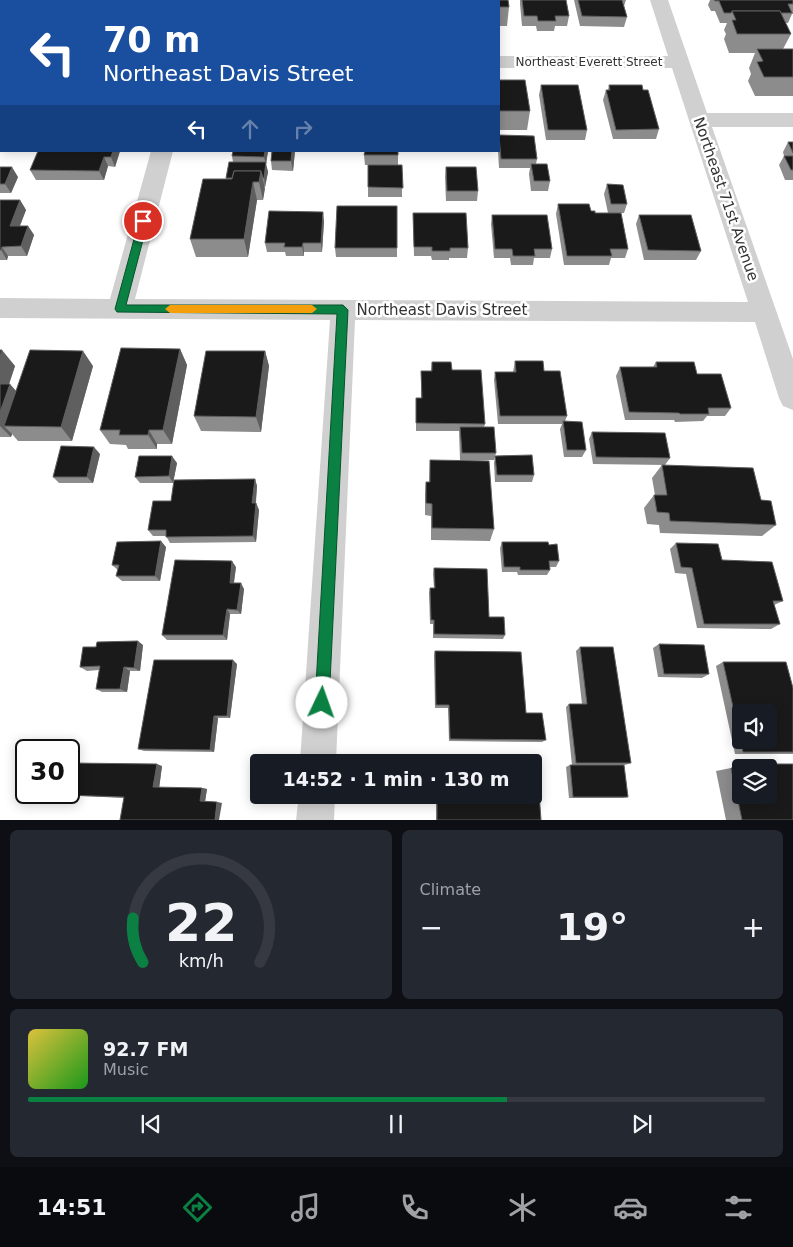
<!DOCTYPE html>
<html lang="en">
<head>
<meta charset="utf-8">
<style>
	:root { --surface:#171b24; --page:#242831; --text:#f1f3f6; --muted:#9ea1a6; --line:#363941; --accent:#0b8043 }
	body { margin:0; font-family:"DejaVu Sans",sans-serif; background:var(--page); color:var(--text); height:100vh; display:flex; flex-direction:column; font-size:19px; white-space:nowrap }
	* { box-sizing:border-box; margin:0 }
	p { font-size:16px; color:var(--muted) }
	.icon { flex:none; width:28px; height:28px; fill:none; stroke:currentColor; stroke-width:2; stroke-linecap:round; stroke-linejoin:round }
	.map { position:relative; height:820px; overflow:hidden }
	.drawer { display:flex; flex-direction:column; gap:10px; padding:10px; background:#0d0f14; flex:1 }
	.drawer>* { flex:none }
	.hud { position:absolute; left:0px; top:0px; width:500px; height:152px; box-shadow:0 2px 12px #0003; background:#1a4fa0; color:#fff; overflow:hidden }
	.tools { position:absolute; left:732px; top:704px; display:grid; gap:10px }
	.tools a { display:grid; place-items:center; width:45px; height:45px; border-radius:5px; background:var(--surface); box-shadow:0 2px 12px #0003; font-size:25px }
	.speed { position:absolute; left:15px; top:739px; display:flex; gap:10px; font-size:25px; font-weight:700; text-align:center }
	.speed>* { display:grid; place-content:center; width:65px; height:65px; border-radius:50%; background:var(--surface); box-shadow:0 2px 12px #0003; line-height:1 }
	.speed .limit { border:2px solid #111; border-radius:8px; background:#fff; color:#111 }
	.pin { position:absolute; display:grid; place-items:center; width:42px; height:42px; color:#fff; margin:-21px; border:2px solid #fff; border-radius:50%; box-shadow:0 1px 5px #0007 }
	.me { position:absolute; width:55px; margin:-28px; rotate:3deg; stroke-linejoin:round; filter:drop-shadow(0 0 4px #0008) }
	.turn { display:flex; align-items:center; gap:18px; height:105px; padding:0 20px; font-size:22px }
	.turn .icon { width:65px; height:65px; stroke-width:2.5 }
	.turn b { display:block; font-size:35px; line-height:42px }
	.lanes { display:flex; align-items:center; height:48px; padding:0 20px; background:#0003; justify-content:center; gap:25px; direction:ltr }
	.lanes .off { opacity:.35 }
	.big { font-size:38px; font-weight:600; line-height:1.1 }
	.drawer .card { flex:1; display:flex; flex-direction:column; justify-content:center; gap:8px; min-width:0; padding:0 18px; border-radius:8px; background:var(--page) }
	.drawer .dial { align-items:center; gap:0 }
	.dial svg { height:130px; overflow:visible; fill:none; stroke:var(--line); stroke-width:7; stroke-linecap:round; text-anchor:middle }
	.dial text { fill:var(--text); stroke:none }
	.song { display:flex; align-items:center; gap:15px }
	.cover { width:60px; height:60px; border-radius:8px; background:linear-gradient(135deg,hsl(50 70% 55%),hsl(120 70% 35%)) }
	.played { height:5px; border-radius:2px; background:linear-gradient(90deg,var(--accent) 65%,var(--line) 65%) }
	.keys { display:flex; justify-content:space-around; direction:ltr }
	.heat { display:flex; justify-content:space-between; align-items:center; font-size:28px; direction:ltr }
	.drawer .tiles { flex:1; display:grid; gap:10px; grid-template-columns:1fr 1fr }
	.card:last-child { grid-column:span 2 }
	.trip { position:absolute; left:250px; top:754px; width:292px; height:50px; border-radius:5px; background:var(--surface); box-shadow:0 2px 12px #0003; font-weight:600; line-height:50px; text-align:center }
	.tab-bar { display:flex; height:80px; justify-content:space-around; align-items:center; background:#090b0e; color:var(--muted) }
	.tab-bar .icon { width:35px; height:35px }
	.tab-bar .current { color:var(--accent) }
	.tab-bar b { font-size:22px; color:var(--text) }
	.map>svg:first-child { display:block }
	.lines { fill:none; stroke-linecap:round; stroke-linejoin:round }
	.street { fill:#d0d0d0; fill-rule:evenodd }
	.wall { fill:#8c8c8c }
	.shaded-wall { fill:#5f5f5f }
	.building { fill:#1a1a1a; stroke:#5f5f5f; fill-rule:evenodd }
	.route { fill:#0b8043; stroke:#07532c }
	.slow { fill:#f59e0b }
	.labels { text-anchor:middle; stroke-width:5; stroke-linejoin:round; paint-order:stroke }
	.far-street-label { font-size:12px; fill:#333; stroke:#fff }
	.street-label { font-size:15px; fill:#333; stroke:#fff }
</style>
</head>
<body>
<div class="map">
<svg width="793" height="820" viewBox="0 0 793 820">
	<rect width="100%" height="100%" fill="#fff"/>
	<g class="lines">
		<!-- street -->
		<g class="street">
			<polygon points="650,0 668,0 707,113 793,113 793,127 712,127 793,359 793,410 783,406 779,398 755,322 355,320 336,762 300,762 330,320 0,318 0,298 110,299 151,151 173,151 135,299 748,302 672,68 499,68 499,56 668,56"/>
			<polygon points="299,795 335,795 334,820 296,820"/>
		</g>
	</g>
	<!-- wall -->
	<g class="wall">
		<polygon points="0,0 15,0 15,1 1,1 1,57 0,57"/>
		<polygon points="467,0 508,0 509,7 507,26 499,26 499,1 467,1"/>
		<polygon points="520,0 566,0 569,16 567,26 555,26 554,31 537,31 536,26 522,26 520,4"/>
		<polygon points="574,0 626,0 624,6 627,17 624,27 580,26"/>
		<polygon points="710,0 793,0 793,14 792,14 788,23 785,23 791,34 783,49 793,49 793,96 755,96 748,81 751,74 749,68 755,53 729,53 724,39 726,34 724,30 727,23 720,23 715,11 711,11 708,5"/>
		<rect x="0" y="80" width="1" height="21"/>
		<polygon points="499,80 530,111 527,130 499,130"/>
		<polygon points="541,85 587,130 585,140 546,140 539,95"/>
		<polygon points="609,85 643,90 659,129 656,139 613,139 603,100 606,90 608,90"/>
		<polygon points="499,135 537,159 536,164 550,181 548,191 531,191 529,174 530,168 499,168 498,151 499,151"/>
		<polygon points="788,142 793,142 793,180 785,180 779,165 784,156 783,152"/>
		<polygon points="120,151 115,167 108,166 104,180 36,180 30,170"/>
		<polygon points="268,151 266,164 268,172 265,187 264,187 263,200 257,200 248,257 196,257 190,239 226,179 226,178 233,162 232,156"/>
		<polygon points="272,151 295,151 293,171 272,170 271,161"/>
		<polygon points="398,151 398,165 365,165 364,155"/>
		<polygon points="402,165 402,197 368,197 368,187"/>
		<polygon points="0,167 18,177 11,193 0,193"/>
		<polygon points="446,167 478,191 477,201 446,201 445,177"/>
		<polygon points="607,184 627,204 624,213 621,213 628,249 625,258 611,258 609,265 564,265 556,214 558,204 591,211 595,213 608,213 604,194"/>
		<polygon points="20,200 26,210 20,226 28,226 34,235 27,256 8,256 7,260 0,260 0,201"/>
		<polygon points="397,206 397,257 336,257 335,248"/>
		<polygon points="413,213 468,248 467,258 449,258 449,260 432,260 431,256 414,256"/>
		<polygon points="492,215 552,249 550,258 534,258 533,265 511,265 510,258 494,258 491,224"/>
		<polygon points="639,215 701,251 696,260 644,260 636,224"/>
		<polygon points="324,221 322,252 304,252 304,256 286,256 285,252 267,252 265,243"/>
		<polygon points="180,349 187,365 172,444 157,444 157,449 128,449 126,445 110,444 100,430"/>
		<polygon points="0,350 15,366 9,384 16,391 93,366 72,441 18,441 12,434 11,437 0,437"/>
		<polygon points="265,351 269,366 261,432 201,431 194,416"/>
		<polygon points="515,361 544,371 567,416 565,421 586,450 582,457 564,457 560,429 562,424 498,424 494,380 495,372 513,372"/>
		<polygon points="432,362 452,370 485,424 484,427 496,453 494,460 460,460 459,431 416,431 416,398 421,398 421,371 431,371"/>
		<polygon points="656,362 697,374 731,408 725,416 707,416 703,421 675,422 674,420 625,420 616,376 620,367 653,367"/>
		<polygon points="592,432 670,458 665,465 593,464 589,439"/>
		<polygon points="100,454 93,483 59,483 53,477"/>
		<polygon points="495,456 534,475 532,482 495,482 494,463"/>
		<polygon points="430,460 494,529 490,541 431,540 431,516 425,515 425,495 426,482 429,482"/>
		<polygon points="177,463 173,483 140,483 135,477"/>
		<polygon points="662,465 761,500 776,525 762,536 660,533 659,525 647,524 644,508 654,495 655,495 652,478"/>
		<polygon points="255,479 257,486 256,503 259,510 256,542 170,543 166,536 153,536 148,530 171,501"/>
		<polygon points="502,542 549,545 559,561 556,567 550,567 550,570 547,575 518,575 517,572 502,572 500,548"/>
		<polygon points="676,543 722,560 783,601 774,605 780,624 771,629 697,628 686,574 675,573 670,549"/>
		<polygon points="166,547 160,581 122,581 116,576 118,570 112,565"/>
		<polygon points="236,567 234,583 244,589 241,614 230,614 227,640 167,640 162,635"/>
		<polygon points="434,568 489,617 505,635 503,639 433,638 433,624 430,624 429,593 430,588 434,588 433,574"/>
		<polygon points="659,644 709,674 702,678 658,677 653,648"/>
		<polygon points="143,645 140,671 130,671 127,692 102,692 96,689 99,670 87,671 80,667"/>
		<polygon points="580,647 631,763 625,765 572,765 566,707 569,704 582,704 576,651"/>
		<polygon points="435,651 526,713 546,740 542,742 449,741 448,708 435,708 434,655"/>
		<polygon points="723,662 793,688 793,754 735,754 716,666"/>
		<polygon points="237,664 230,718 218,718 214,752 144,751 138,749"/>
		<polygon points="751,764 793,820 726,820 716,771 731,768 736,768 735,767"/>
		<polygon points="570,765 628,797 623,798 569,798 566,767"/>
		<polygon points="162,766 159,788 202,788 207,789 205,801 222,803 63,795"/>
		<polygon points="436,795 534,795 541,820 436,820"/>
	</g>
	<!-- shaded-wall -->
	<g class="shaded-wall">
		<polygon points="5,0 15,0 15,1 6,1"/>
		<polygon points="113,151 120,151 115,167 111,157"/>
		<polygon points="265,151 268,151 266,164 268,172 265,187 264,178 266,165 264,157"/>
		<polygon points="292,151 295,151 293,171 291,161"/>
		<polygon points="104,157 108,166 104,180 99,171"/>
		<polygon points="12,167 18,177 11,193 5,184"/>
		<polygon points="261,171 265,189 263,200 259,182"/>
		<polygon points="253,182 257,200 248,257 244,239"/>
		<polygon points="20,200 26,210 16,235 10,226"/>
		<polygon points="323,212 324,221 322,252 321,243"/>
		<polygon points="28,226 34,235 27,256 21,246"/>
		<polygon points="303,243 304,252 304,256 302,247"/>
		<polygon points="2,247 8,256 7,260 1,250"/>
		<polygon points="180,349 187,365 172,444 163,430"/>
		<polygon points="2,350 15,366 4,399 0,394 0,357"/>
		<polygon points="83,351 93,366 72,441 61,427"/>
		<polygon points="265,351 269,366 261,432 256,417"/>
		<polygon points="10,384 23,399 4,426 12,434 11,437 0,426 0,412"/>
		<polygon points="149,430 157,444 157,449 148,435"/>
		<polygon points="94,447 100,454 93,483 87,477"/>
		<polygon points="172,456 177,463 173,483 169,476"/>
		<polygon points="255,479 257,486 255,510 252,503"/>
		<polygon points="256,503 259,510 256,542 253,536"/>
		<polygon points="161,541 166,547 160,581 155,576"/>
		<polygon points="232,561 236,567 233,588 230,583"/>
		<polygon points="241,583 244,589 241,614 237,610"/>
		<polygon points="227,609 230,614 227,640 223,635"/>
		<polygon points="138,641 143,645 140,671 134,668"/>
		<polygon points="233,660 237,664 230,718 227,716"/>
		<polygon points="124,667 130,671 127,692 120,689"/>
		<polygon points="214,716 218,718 214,752 210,750"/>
		<polygon points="157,764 162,766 159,789 153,787"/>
		<polygon points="202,788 207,789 205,802 200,801"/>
		<polygon points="217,802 222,803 219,820 215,820"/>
	</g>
	<!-- building -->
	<g class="building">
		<polygon points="0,0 8,0 8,1 1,1 1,3 0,3"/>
		<polygon points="114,0 145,0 145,1 101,1 114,1"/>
		<rect x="226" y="0" width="50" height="1"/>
		<rect x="358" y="0" width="37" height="1"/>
		<rect x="411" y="0" width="45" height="1"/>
		<polygon points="470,0 508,0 509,7 499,7 499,1 470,1"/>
		<polygon points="522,0 566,0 569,16 555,16 556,21 538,21 537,16 524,16"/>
		<polygon points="578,0 622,0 627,17 582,16"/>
		<polygon points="714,0 793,0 793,4 788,4 792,13 781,13 780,11 732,11 731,13 724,13 719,1 715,1"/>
		<polygon points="732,11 780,11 791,34 737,34 732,20 736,20"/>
		<rect x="0" y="19" width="1" height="28"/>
		<polygon points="757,49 793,49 793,77 764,77 757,62 763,61"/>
		<rect x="0" y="80" width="1" height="12"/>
		<polygon points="499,80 525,80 530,111 499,111"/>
		<polygon points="541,85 578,85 587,130 548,130"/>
		<polygon points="609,85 642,85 643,90 648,90 659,129 616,130 606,90 610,90"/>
		<polygon points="1,128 1,136 0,136 0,131"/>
		<polygon points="499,135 534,136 537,159 501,159"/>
		<polygon points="788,142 793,142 793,153"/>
		<polygon points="38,151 113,151 111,157 104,157 99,171 30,170"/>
		<polygon points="233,151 265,151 264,157 232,156"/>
		<polygon points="272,151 292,151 291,161 271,161"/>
		<polygon points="365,151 398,151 398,155 364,155"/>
		<polygon points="784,156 793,156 793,170 791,170"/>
		<polygon points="229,162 266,162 264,178 263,178 261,171 234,171 232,178 226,178"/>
		<polygon points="531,164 547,164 550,181 534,181"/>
		<polygon points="368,165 402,165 403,188 368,187"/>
		<polygon points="0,167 12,167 5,184 0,184"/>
		<polygon points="446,167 476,167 478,191 447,191"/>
		<polygon points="234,171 261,171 259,182 253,182 244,239 190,239 203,179 232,179"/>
		<polygon points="607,184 623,185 627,204 611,204"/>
		<polygon points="0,200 20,200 10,226 28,226 21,246 2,247 1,250 0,250"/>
		<polygon points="558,204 589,204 591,211 595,211 595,213 621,213 628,249 610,249 612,256 567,256"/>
		<polygon points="337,206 397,206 397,248 335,248"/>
		<polygon points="269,211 323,212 321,243 303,243 302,247 284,247 285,243 265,243"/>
		<polygon points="413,213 466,213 468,248 450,248 450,251 432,251 432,247 414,247"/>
		<polygon points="492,215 547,215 552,249 534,249 535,256 513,256 512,249 495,249"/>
		<polygon points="639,215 691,215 701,251 648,250"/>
		<polygon points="121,348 180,349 163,430 149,430 148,435 119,435 120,430 100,430"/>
		<polygon points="0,350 2,350 0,357"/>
		<polygon points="30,350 83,351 61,427 4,426"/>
		<polygon points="206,351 265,351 256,417 194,416"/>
		<polygon points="515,361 543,361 544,371 560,371 567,416 500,416 495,372 516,372"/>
		<polygon points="432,362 451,362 452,370 481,370 485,424 416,423 416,398 422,398 421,371 432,371"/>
		<polygon points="656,362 694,362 697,374 721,374 731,408 708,408 709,414 680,414 679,413 629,412 620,367 657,367"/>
		<polygon points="0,384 10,384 0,412"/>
		<polygon points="563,421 582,422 586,450 567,450"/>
		<polygon points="460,427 494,427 496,453 462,453"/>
		<polygon points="592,432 665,433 670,458 596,457"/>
		<polygon points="61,446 94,447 87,477 53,477"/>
		<polygon points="532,455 534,475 497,475 495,456"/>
		<polygon points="139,456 172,456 169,476 135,477"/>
		<polygon points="430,460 489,461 494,529 432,528 432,504 426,503 426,482 430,482"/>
		<polygon points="662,465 753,468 761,500 771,501 776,525 670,521 669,513 657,512 654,495 667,495"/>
		<polygon points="255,479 252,503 256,503 253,536 166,537 166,530 148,530 153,501 171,501 174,480"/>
		<polygon points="161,541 155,576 116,576 119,565 112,565 117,542"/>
		<polygon points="502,542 548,542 549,545 557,544 559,561 549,561 550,570 520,570 520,567 504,567"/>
		<polygon points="676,543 718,544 722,560 772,562 783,601 773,601 780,624 704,624 692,568 681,567"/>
		<polygon points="175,560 232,561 230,583 241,583 237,610 227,609 223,635 162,635"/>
		<polygon points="434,568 487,569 489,617 504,617 505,635 434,634 434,620 431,620 430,588 435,588"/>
		<polygon points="138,641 134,668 124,667 120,689 96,689 100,666 80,667 83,647 96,647 97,642"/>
		<polygon points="659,644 704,645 709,674 664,674"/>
		<polygon points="580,647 613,647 631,763 576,763 569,704 587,704"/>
		<polygon points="435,651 521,652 526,713 542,713 546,740 450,739 449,705 436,705"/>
		<polygon points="154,660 233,660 227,716 214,716 210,750 138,749"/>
		<path d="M723,662H786L793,688V752H743ZM741,712H769V740H741Z"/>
		<polygon points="70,763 157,764 153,787 202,788 200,801 217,802 215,820 120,820 124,797 63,795 64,792 69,792 69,769"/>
		<polygon points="751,764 793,764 793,820 742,820 731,768 741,768 741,795 769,795 769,768 752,768"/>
		<polygon points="570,765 624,765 628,797 573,797"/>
		<polygon points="534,792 539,792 541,820 437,820 437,795 534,795"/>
	</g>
	<!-- route -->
	<polygon class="route" points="143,218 148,221 126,305 343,305 348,310 329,703 327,708 322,710 317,708 315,703 337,314 117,312 115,309 139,221"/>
	<!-- slow -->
	<polygon class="slow" points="170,305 312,305 317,309 312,313 170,313 165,309"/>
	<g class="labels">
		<!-- far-street labels -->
		<g class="far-street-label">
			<text x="589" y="66">Northeast Everett Street</text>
		</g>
		<!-- street labels -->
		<g class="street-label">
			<text transform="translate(726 199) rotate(71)" y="5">Northeast 71st Avenue</text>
			<text x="442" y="315">Northeast Davis Street</text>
		</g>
	</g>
</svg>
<div class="tools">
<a><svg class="icon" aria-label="sound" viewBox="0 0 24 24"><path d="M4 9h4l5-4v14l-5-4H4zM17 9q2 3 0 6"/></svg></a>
<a><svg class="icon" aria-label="layers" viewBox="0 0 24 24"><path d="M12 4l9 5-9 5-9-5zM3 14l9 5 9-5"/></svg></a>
</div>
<div class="speed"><div class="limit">30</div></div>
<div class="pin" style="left:143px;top:221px;background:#d93025"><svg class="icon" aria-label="arrive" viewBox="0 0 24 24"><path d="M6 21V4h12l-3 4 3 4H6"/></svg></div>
<svg class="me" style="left:322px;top:703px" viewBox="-20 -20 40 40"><circle r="19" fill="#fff"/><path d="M0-13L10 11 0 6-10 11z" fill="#0b8043"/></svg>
<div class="trip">14:52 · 1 min · 130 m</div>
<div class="hud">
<div class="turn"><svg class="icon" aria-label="left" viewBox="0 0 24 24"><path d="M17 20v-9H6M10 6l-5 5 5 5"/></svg><div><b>70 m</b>Northeast Davis Street</div></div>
<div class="lanes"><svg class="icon" aria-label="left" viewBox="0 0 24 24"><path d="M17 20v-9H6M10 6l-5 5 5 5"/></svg><svg class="icon off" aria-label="ahead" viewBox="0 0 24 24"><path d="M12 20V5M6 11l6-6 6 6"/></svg><svg class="icon off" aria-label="right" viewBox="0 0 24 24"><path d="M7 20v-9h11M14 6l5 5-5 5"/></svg></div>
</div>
</div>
<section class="drawer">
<div class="tiles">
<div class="card dial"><svg viewBox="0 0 100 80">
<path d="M14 69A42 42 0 1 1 86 69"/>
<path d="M14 69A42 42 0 0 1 8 42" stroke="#0b8043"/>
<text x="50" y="56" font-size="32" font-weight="700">22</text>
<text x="50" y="72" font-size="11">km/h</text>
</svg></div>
<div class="card"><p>Climate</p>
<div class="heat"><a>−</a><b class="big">19°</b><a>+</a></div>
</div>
<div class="card">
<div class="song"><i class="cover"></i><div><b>92.7 FM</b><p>Music</p></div></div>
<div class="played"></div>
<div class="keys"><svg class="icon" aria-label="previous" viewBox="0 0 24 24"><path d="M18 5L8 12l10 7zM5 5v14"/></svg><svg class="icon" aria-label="pause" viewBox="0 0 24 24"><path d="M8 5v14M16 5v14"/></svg><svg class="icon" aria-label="next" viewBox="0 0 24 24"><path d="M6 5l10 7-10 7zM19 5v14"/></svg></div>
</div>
</div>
</section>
<nav class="tab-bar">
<b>14:51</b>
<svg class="icon current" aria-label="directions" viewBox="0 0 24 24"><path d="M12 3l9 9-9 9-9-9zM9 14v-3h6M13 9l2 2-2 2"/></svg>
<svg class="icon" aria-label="music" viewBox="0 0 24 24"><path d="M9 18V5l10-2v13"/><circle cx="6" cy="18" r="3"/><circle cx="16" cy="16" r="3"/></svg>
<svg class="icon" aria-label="phone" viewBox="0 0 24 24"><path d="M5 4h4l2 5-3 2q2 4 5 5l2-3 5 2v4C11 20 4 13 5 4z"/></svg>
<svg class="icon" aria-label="climate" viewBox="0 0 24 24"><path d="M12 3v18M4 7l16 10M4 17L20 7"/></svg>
<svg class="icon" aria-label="car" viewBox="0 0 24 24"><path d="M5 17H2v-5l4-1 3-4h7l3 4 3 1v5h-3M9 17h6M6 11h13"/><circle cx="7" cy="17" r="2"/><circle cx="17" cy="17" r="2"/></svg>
<svg class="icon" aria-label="filters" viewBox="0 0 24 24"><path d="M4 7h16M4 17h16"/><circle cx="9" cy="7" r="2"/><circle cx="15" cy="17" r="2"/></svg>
</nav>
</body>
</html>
